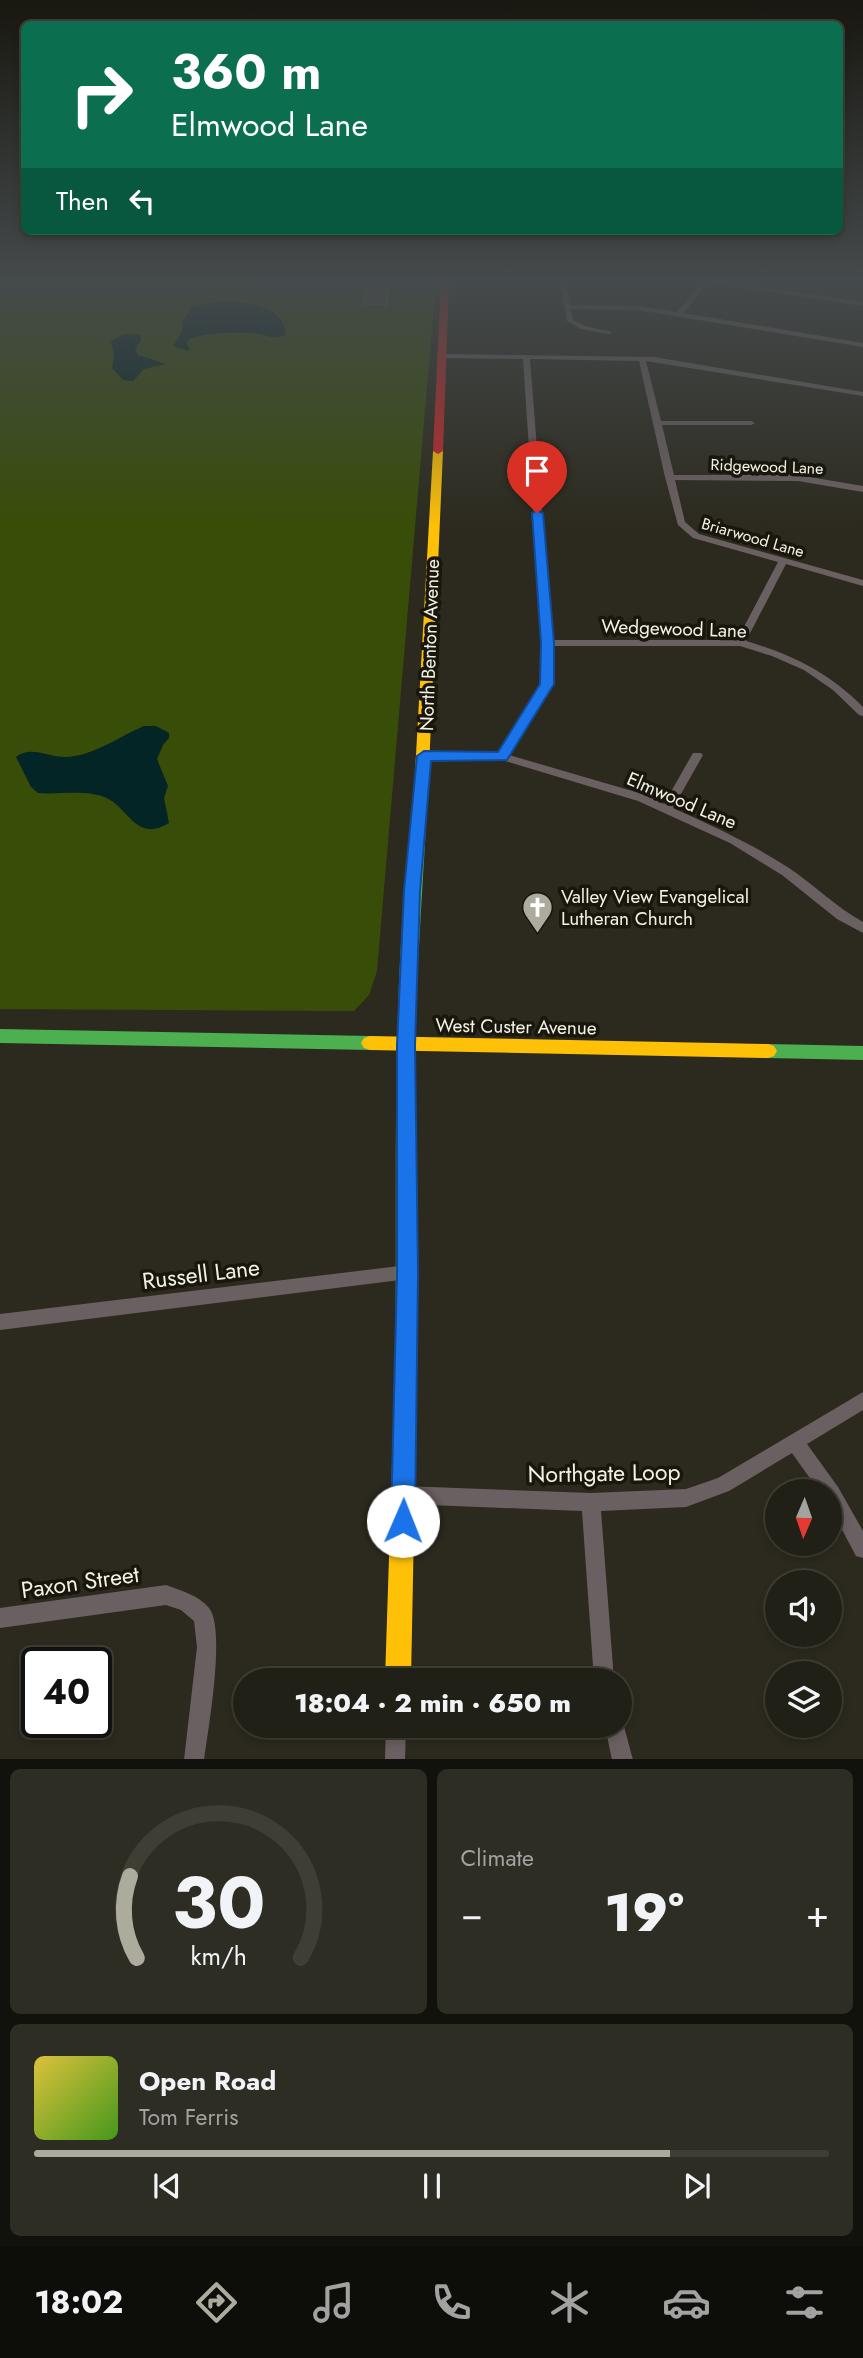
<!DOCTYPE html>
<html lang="en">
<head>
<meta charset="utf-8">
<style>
	:root { --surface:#212016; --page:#2d2d23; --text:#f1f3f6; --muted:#a2a3a1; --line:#3e3e35; --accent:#adab9e }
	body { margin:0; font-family:Jost,sans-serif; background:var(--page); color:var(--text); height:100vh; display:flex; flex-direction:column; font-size:26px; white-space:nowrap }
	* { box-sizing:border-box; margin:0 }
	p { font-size:23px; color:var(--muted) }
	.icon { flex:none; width:38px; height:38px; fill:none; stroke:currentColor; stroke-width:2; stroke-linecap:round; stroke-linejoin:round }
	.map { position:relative; height:1759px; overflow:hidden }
	.panel { display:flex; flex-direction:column; gap:10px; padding:10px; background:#12120c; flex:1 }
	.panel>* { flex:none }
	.banner { position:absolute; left:21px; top:21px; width:822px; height:214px; border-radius:10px; box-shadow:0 4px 10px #0003,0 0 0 2px var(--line); background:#0b6e4f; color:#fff; overflow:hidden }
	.needle { width:46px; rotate:182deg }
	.controls { position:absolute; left:765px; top:1479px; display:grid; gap:14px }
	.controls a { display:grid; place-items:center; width:77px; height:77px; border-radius:50%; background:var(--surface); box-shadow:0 4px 10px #0003,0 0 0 2px var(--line); font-size:35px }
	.speed { position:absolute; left:21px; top:1647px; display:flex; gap:14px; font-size:35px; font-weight:700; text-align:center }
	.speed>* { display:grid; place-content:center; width:91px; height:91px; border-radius:50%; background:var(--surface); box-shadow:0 4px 10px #0003,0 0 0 2px var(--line); line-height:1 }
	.speed .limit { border:4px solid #111; border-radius:10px; background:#fff; color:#111 }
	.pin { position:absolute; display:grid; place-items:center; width:60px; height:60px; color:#fff; margin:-72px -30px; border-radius:50% 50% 50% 0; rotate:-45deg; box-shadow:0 0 7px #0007 }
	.pin .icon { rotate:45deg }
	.me { position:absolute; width:77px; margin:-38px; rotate:1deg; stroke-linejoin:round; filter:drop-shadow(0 0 5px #0008) }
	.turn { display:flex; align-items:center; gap:24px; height:147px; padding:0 35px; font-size:32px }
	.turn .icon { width:91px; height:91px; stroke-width:2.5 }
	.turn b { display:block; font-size:49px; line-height:60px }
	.then { display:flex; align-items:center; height:66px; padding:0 35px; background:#0003; gap:14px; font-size:26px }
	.big { font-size:52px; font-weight:800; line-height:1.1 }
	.panel .tile { flex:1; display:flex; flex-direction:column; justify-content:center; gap:10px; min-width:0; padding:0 24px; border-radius:10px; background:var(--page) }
	.panel .dial { align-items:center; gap:0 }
	.dial svg { height:182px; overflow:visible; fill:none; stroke:var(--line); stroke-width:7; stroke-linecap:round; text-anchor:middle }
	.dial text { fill:var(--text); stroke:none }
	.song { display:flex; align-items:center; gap:21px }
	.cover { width:84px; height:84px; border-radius:10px; background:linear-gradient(135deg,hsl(50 70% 55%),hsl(100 70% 35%)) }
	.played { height:7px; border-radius:4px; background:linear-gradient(90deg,var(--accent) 80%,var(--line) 80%) }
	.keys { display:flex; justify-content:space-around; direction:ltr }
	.heat { display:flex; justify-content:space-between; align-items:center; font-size:38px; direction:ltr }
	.panel .tiles { flex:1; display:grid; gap:10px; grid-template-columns:1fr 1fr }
	.tile:last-child { grid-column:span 2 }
	.trip { position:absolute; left:233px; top:1668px; width:399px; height:70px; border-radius:35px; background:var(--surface); box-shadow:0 4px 10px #0003,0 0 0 2px var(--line); font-weight:800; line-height:70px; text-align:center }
	.tabs { display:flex; height:112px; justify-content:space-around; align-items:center; background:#0d0d09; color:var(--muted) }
	.tabs .icon { width:49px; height:49px }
	.tabs .current { color:var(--accent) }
	.tabs b { font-size:32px; color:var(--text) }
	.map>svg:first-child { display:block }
	.green { fill:#384d08 }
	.water { fill:#042525 }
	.building { fill:#46443a; stroke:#646258; stroke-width:2 }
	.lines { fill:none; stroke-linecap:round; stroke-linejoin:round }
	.street { fill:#6b6061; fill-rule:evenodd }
	.fast { fill:#4caf50; fill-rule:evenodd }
	.slow { fill:#ffc107; fill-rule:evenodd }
	.jam { fill:#c62828; fill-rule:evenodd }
	.route { fill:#1a73e8; stroke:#114b97; stroke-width:2 }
	.labels { text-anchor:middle; stroke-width:7; stroke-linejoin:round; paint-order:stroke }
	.far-street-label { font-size:16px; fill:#f3f1e3; stroke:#18160d }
	.street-label { font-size:19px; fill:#f3f1e3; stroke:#18160d }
	.poi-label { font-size:19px; fill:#f3f1e3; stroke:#18160d; text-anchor:start }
	.near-street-label { font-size:23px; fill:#f3f1e3; stroke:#18160d }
</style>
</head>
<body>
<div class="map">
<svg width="863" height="1760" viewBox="0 0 863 1760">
	<rect width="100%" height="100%" fill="#2c2a1e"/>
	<!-- green -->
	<polygon class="green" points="0,282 436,282 377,971 369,995 354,1011 0,1009"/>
	<!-- water -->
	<g class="water">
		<path d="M227,301C249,303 285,307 286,335C274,340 271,336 260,334C244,331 202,332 188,340L187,344L190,350L188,351L173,346L182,332L183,321L193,306Z"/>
		<polygon points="124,334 141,335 141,340 135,350 138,355 166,364 144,369 133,381 123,380 112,368 114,356 111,341"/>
		<path d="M144,726H156L169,733V738L163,745L157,759L168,786L164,798L169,823C135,844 128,805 104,797C84,789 59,795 38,793L31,787L16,757C30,745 49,757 65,757C92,757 120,736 144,726Z"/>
	</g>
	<!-- building -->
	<polygon class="building" points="365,290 388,291 387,305 364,304"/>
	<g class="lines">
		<!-- street -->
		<g class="street">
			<polygon points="560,282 566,282 570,305 638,306 677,312 702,282 708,282 684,313 863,343 863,347 638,310 571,309 573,320 585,326 612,332 609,334 581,329 567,321"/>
			<polygon points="710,282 723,282 863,302 863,306"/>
			<path d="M438,354L654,357L863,392V396L646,361L661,421H751L755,423L751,425H662L674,475H798L863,486V492L798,481L675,480L685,522L699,534L863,580V586L786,564L746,641C791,654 830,673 863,707V716L859,715L833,690L804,670L772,656L740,646H552V684L509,755L646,795L664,804L693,753H701L703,755L673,808C713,826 752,844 789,868C814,885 836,907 863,922V933L837,919L782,875L730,843L638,801L502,760L420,758L418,756L420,754L424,753H499L542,684V643L523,359L441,358H438ZM530,359L639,361L665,477L678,525L693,538L778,562L737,640H552Z"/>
			<polygon points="408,1265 414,1267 416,1272 414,1277 408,1279 0,1330 0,1314"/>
			<polygon points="863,1392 863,1410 807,1444 838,1487 863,1531 863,1558 856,1556 830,1507 830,1491 819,1491 792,1453 729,1491 686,1507 601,1511 614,1680 594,1680 582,1511 404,1504 398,1501 395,1495 398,1489 404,1486 591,1493 686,1489 718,1478"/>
			<path d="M166,1585C182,1591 198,1595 209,1608C226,1629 208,1730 204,1760H184L197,1647L194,1621L181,1610L166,1605L0,1628V1608Z"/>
			<polygon points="620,1718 622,1719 633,1760 612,1760 605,1726 620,1726"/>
			<polygon points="386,1726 406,1726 405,1760 385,1760"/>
		</g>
		<!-- fast -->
		<g class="fast">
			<path d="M421,786L428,791L415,1013L417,1374L414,1381L406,1385L398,1381L395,1374C397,1254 394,1133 398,1013C400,939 406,865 414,791Z"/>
			<polygon points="0,1029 370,1036 376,1038 379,1043 376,1048 370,1050 0,1043"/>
			<polygon points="768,1044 863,1046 863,1060 768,1058 762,1056 759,1051 762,1046"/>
		</g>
		<!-- slow -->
		<g class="slow">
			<polygon points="438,448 443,451 428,791 421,796 414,791 433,451"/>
			<polygon points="370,1036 768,1044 774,1046 777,1051 774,1056 768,1058 370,1050 364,1048 361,1043 364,1038"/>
			<polygon points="406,1363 414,1367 417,1374 411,1680 385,1680 395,1374 398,1367"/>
		</g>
		<!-- jam -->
		<polygon class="jam" points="441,282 449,282 443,451 438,454 433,451"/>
	</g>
	<!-- sky -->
	<linearGradient id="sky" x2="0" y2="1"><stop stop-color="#181710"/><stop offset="0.53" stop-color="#454a4c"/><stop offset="1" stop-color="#454a4c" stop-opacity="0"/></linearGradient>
	<rect width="863" height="528" fill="url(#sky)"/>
	<!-- route -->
	<polygon class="route" points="537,510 543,513 554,643 554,684 507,760 431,761 420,891 415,1045 418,1272 415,1521 411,1530 403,1533 394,1530 391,1521 397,1272 397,1045 404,891 417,756 424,751 498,752 540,684 541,643 532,513"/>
	<!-- icons -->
	<defs>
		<symbol id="church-pin" viewBox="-11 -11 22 30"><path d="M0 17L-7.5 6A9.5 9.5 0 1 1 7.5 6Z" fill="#adab9e" stroke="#18160d"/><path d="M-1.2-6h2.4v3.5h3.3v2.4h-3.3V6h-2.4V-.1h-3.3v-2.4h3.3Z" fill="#fff"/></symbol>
	</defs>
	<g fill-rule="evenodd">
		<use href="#church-pin" x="520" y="890" width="35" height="47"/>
	</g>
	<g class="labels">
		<!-- far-street labels -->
		<g class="far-street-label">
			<text transform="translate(767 466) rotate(2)" y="6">Ridgewood Lane</text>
			<text transform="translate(753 537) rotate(16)" y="6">Briarwood Lane</text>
		</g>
		<!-- street labels -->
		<g class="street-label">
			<text transform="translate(674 628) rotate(2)" y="7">Wedgewood Lane</text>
			<text transform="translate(429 645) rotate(-88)" y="7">North Benton Avenue</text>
			<text transform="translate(682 800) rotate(23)" y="7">Elmwood Lane</text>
			<text transform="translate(516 1026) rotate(1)" y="7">West Custer Avenue</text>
		</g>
		<!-- poi labels -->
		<g class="poi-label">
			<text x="561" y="903">Valley View Evangelical<tspan x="561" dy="22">Lutheran Church</tspan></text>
		</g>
		<!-- near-street labels -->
		<g class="near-street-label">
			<text transform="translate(201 1274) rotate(-7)" y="8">Russell Lane</text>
			<text transform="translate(604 1473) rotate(-1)" y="8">Northgate Loop</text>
			<text transform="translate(80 1582) rotate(-8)" y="8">Paxon Street</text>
		</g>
	</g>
</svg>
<div class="controls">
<a><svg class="needle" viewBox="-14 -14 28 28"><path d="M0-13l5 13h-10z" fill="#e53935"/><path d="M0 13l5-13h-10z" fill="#a2a3a1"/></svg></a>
<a><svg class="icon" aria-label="sound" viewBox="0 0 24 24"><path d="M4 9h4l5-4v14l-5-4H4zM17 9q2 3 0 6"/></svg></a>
<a><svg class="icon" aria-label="layers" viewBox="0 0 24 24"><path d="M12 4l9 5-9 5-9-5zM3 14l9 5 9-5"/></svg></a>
</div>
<div class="speed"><div class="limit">40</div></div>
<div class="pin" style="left:537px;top:513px;background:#d93025"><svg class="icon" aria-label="arrive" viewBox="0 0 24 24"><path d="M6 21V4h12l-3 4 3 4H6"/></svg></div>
<svg class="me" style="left:403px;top:1521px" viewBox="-20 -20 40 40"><circle r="19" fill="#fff"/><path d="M0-13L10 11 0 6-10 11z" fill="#1a73e8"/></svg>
<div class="trip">18:04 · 2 min · 650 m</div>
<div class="banner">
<div class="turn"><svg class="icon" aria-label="right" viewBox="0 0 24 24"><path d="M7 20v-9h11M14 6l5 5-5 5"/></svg><div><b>360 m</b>Elmwood Lane</div></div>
<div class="then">Then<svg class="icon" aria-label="left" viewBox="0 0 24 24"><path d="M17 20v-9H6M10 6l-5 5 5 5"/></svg></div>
</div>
</div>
<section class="panel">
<div class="tiles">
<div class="tile dial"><svg viewBox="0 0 100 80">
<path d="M14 69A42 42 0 1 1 86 69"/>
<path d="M14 69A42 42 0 0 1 11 33" stroke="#adab9e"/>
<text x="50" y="56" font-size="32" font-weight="700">30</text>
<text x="50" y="72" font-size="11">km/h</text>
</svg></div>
<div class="tile"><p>Climate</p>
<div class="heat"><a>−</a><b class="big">19°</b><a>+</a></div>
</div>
<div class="tile">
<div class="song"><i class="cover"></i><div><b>Open Road</b><p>Tom Ferris</p></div></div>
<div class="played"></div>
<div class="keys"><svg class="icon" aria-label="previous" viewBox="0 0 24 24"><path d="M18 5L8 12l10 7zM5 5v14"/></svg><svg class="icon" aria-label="pause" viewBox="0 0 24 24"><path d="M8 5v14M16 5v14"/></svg><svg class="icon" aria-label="next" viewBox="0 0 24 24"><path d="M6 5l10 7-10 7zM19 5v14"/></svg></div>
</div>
</div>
</section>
<nav class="tabs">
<b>18:02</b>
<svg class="icon current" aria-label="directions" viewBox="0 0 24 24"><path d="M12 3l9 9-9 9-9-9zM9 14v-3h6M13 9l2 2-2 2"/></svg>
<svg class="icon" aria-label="music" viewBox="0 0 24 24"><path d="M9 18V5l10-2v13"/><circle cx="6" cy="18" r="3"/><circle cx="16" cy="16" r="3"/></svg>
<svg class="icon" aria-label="phone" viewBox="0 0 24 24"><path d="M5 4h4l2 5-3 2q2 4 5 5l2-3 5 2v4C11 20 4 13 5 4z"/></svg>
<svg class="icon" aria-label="climate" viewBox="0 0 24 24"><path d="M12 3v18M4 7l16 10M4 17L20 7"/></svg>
<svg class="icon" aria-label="car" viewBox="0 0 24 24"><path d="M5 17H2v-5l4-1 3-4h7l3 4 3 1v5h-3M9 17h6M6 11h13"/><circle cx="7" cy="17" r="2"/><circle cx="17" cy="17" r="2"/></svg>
<svg class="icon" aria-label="filters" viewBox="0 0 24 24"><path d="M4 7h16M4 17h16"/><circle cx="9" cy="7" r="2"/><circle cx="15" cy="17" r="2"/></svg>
</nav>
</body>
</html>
